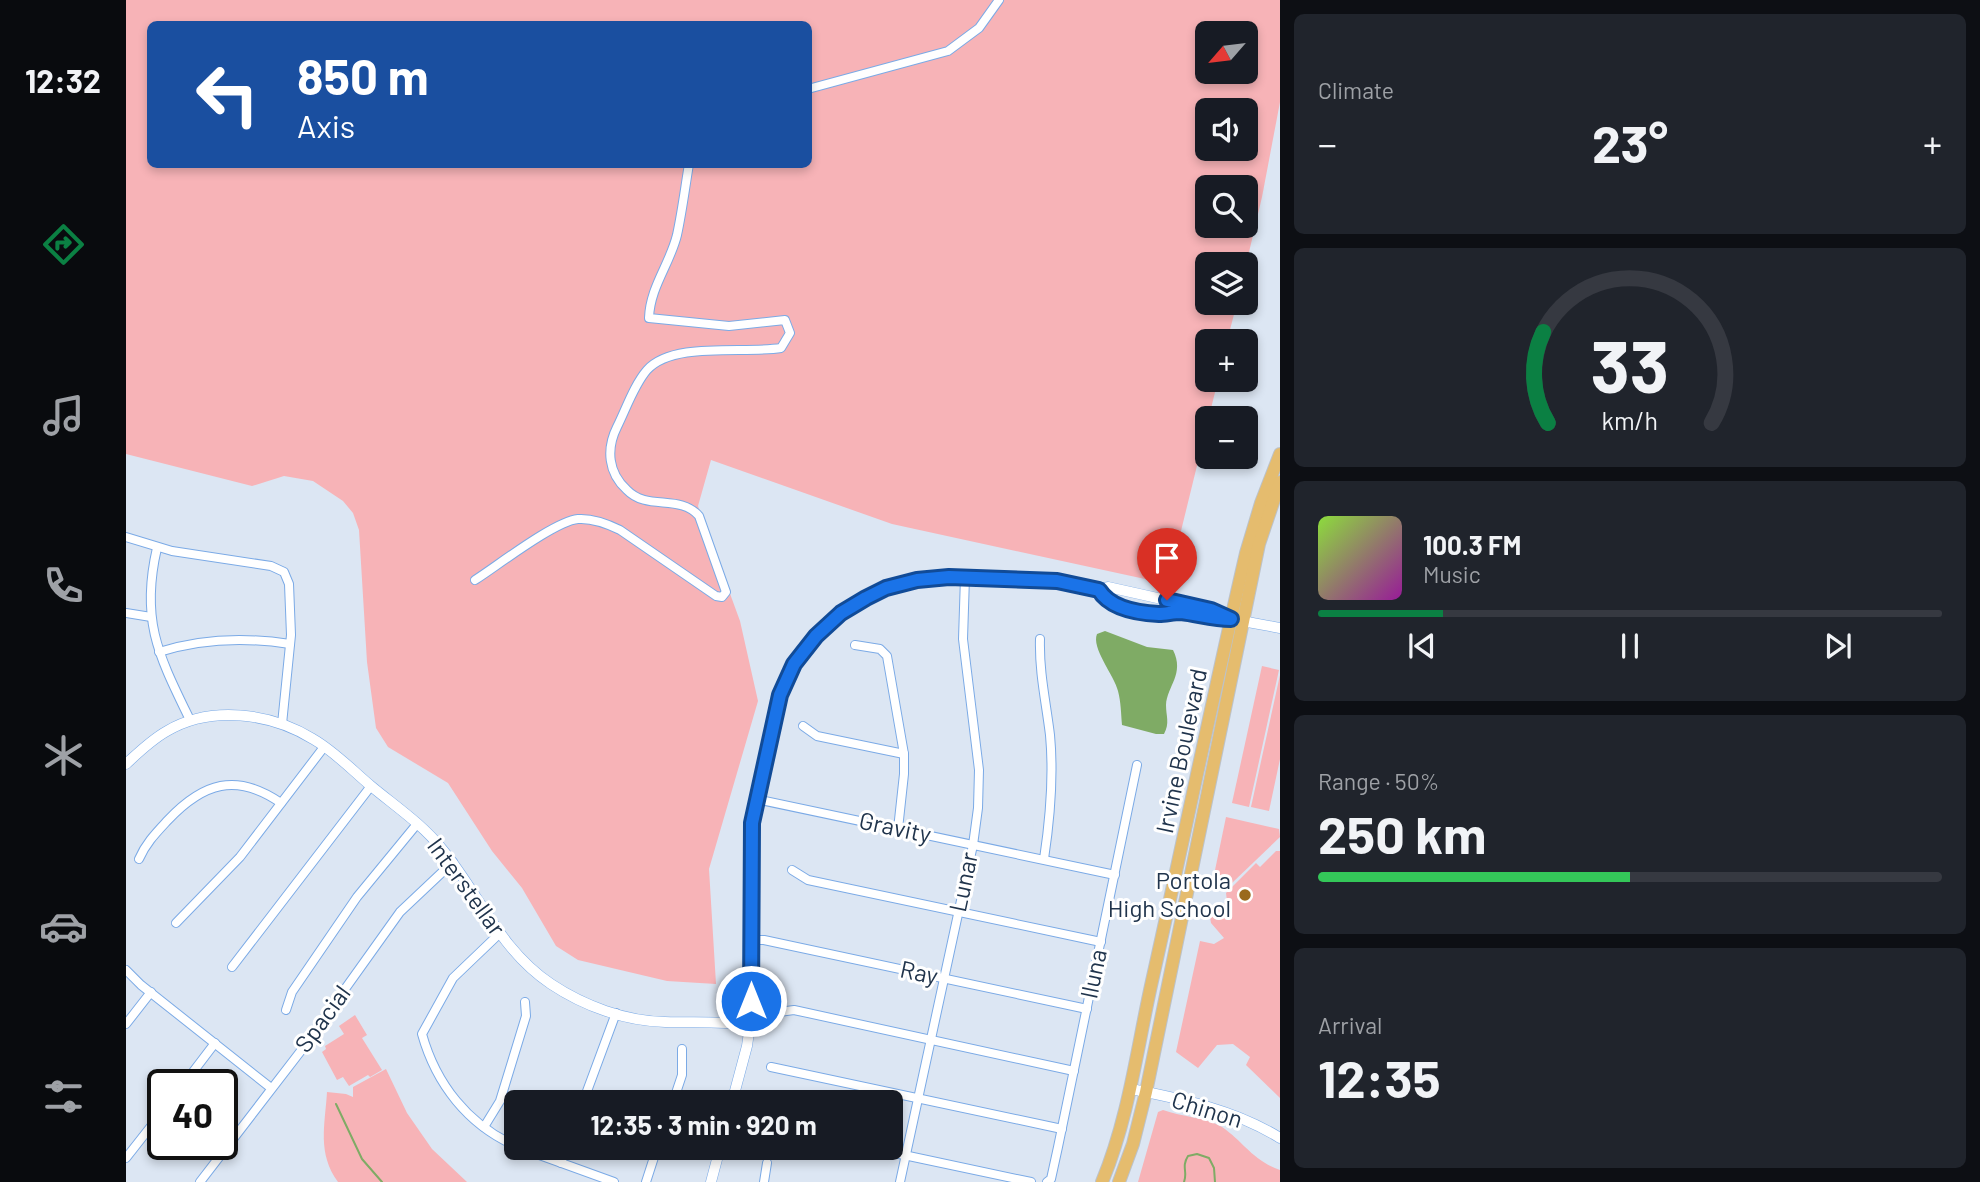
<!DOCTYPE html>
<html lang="en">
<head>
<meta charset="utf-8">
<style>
	:root { --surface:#171b24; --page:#20242c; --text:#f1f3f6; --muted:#9ea1a6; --line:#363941; --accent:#0b8043 }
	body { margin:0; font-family:Barlow,sans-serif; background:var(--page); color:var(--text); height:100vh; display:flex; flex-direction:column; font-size:26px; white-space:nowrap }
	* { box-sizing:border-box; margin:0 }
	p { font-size:23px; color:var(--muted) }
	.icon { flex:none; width:38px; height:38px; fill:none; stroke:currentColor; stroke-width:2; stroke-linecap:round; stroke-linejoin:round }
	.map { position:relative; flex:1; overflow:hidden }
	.panel { display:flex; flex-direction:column; gap:14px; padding:14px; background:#0d0f14; width:700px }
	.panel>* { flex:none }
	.top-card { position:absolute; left:21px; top:21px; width:665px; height:147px; border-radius:10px; box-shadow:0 4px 10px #0003; background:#1a4fa0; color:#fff; overflow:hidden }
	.needle { width:46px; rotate:242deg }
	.tools { position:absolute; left:1069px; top:21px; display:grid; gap:14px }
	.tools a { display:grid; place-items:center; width:63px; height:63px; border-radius:10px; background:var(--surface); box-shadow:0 4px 10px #0003; font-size:35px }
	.speed { position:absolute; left:21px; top:1069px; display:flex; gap:14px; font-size:35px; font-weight:700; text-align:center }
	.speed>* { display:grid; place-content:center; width:91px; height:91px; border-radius:50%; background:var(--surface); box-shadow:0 4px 10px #0003; line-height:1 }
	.speed .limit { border:4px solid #111; border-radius:10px; background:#fff; color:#111 }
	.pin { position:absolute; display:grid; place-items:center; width:60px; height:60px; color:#fff; margin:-72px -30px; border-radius:50% 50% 50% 0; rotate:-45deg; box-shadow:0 0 7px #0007 }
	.pin .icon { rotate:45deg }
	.me { position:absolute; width:77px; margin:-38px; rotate:0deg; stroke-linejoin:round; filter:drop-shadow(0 0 5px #0008) }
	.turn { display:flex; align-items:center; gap:24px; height:147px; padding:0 35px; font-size:32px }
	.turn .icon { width:91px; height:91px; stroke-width:2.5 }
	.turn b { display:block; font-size:49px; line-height:60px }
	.big { font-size:52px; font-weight:700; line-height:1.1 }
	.panel .card { flex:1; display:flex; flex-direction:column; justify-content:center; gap:10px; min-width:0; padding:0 24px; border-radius:10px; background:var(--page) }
	.panel .dial { align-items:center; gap:0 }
	.dial svg { height:182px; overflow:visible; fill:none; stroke:var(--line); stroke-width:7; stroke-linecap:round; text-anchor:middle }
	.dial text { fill:var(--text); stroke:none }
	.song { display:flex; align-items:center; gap:21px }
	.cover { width:84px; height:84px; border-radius:10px; background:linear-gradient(135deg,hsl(90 70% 55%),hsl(300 70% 35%)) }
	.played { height:7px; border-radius:4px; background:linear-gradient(90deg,var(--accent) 20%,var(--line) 20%) }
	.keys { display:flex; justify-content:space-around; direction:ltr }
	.heat { display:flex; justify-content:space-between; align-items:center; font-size:38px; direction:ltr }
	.charge { height:10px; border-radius:5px; background:linear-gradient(90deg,#34c759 50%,var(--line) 0) }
	.trip { position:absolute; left:378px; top:1090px; width:399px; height:70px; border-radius:10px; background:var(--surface); box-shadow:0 4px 10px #0003; font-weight:700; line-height:70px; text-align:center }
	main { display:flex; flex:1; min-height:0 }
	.tab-bar { display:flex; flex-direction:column; width:126px; justify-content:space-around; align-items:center; background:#090b0e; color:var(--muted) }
	.tab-bar .icon { width:49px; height:49px }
	.tab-bar .selected { color:var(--accent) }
	.tab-bar b { font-size:32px; color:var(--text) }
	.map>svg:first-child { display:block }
	.green { fill:#f7b3b7; fill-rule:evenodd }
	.water { fill:#7fab65 }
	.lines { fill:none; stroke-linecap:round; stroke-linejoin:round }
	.stream { stroke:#7fab65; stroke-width:2 }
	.minor-casing { stroke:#7baae6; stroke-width:10 }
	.tertiary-casing { stroke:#7baae6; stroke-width:11 }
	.primary-casing { stroke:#bcc2c9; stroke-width:14 }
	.minor { stroke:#fff; stroke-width:8 }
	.tertiary { stroke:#fff; stroke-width:10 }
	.primary { stroke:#e5bc6e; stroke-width:12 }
	.route-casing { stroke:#114b97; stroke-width:18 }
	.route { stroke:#1a73e8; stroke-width:12 }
	.poi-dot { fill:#9a6a1c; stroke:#fff; stroke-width:2.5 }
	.labels { text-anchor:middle; stroke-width:6; stroke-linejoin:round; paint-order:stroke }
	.street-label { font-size:24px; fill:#20344c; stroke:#fff }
	.poi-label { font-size:24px; fill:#20344c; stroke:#fff; text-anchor:end }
</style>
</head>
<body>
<main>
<nav class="tab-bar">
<b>12:32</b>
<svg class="icon selected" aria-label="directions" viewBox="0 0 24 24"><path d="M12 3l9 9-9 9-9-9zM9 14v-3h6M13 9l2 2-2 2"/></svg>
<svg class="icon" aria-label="music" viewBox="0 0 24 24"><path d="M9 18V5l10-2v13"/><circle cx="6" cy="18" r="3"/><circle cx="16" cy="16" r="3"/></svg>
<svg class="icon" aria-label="phone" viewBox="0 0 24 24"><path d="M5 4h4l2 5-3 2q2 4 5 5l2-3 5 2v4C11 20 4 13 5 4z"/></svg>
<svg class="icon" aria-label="climate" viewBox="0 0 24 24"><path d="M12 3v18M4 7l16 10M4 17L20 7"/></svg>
<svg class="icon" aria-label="car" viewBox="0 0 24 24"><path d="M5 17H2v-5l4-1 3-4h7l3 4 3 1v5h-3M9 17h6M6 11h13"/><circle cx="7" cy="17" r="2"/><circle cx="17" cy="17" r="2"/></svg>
<svg class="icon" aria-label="filters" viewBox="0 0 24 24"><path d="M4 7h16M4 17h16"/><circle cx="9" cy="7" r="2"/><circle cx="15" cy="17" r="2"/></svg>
</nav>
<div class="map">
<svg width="1154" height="1182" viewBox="0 0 1154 1182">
	<rect width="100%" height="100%" fill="#dce6f3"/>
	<!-- green -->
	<g class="green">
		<path d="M0,0H1154V102L1136,197L1120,265L1082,264V303H1111L1101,341H1082V380H1092L1042,584L766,524L585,460L572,506L614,621L632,701L583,869L590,984L541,981L452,960L430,946L396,888L366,851L322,783L262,747L250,728L241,662L233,530L227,513L217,501L187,481L158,476L126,486L0,454ZM24,24H682V164H24ZM1082,33H1120V72H1082ZM1082,110H1120V149H1082ZM1082,187H1120V226H1082Z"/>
		<polygon points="1136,666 1153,670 1123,807 1106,803"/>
		<polygon points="1154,675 1154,759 1143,811 1125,807"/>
		<polygon points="1100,817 1153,829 1154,837 1106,883 1088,875"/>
		<polygon points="1150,851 1154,851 1154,1098 1120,1065 1124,1057 1107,1044 1091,1045 1072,1068 1050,1052 1074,941 1088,944 1098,938 1085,923 1084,917 1101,901 1100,893 1130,863 1134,867"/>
		<polygon points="229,1015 241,1035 236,1038 256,1070 244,1077 242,1075 223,1086 217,1077 211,1080 196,1052 200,1049 199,1046 218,1034 213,1026"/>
		<path d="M260,1069L281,1113L306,1149L341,1182H212C191,1153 199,1125 201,1092L220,1094L227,1097V1087Z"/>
		<path d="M1037,1110C1056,1117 1079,1117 1096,1127C1118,1142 1126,1160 1154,1170V1182H1012L1032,1112Z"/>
	</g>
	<!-- water -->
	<path class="water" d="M979,631L1021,647L1047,650C1059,674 1041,686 1040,705C1040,716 1044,723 1038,734H1030L996,725C995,714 995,702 992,691C988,675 965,648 971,634Z"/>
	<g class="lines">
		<!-- stream -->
		<g class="stream">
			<polyline points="210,1104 236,1159 256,1182"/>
			<path d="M1058,1182C1062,1172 1055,1167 1062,1156L1071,1154L1083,1158L1088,1168L1089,1182"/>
		</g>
		<defs>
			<g id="minor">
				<polyline points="682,89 822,51 853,28 873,0"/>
				<polyline points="0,537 46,551 145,566 158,572 163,584 165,635 156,724"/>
				<path d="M31,548C14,621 33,656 64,720"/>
				<path d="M349,580C371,566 429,521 452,519C467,518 480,523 494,530L590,596L596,597L600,592L573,516C554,494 521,511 501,490C482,473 480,449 491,427C500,409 508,385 521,370C547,341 618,354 655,348L664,333L659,320L603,326L523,318C524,287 544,264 551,235C556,212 559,188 563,164"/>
				<polyline points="0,613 25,617"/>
				<path d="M914,639C913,672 920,702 924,735C928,777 924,819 918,859"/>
				<polyline points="729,645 754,649 761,656 778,754 778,774 772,829"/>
				<path d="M33,652C77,638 119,637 164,644"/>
				<polyline points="677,726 691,736 778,754"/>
				<polyline points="630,799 989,875"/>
				<path d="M13,859C20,843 30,833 42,820C77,783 110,772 155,803"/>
				<polyline points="666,870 682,880 975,942"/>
				<polyline points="50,923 114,857 198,747"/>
				<path d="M373,934L327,978L296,1034C310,1084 342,1125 390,1146"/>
				<polyline points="624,940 638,940 961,1009"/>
				<polyline points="106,967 245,786"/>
				<polyline points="0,970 15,985 145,1088"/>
				<polyline points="160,1010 166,992 231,897 291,824"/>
				<polyline points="653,1012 668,1010 948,1071"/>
				<polyline points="0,1024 25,992"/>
				<polyline points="645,1067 936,1129"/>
				<polyline points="57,1085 89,1043"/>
				<polyline points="457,1102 490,1013"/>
				<polyline points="547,1102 556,1075 556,1049"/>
				<polyline points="358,1127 374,1101 400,1016 399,1002"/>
				<polyline points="394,1148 488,1182"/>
				<polyline points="745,1148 905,1182"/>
				<polyline points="0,1158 37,1111"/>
				<polyline points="435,1163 440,1148"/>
				<polyline points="74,1182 174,1052 274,912 327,862"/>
				<polyline points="520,1182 531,1148"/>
				<polyline points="638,1182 641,1163"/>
				<polyline points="774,1182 847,845 852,808 853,770 837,639 839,577"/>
				<polyline points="921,1182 925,1179 932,1147 1011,765"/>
			</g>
			<g id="tertiary">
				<polyline points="973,590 980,599 1005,610 1031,614 1056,612 1084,619 1105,619 1154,628"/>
				<path d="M0,764C13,752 25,740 41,731C85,705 145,713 187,739C208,751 226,770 245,786C269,806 296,824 316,849C354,895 373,949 425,984C458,1006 499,1021 539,1022C568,1023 595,1021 624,1025"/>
				<path d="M1005,1089C1056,1099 1109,1110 1154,1138"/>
				<path d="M606,1102L621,1046L624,1025C626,963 621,901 624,839C625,814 632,790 637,766C642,742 646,716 655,693C676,635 731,590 792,580C829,573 892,576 930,581C948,583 965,592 982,587L1085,610L1105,619"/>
				<polyline points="585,1182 594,1148"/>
			</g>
			<g id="primary">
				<path d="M976,1182C1003,1117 1011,1048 1026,981C1058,838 1087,695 1120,553L1135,503L1154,454"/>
				<polyline points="993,1182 1007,1144 1020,1092 1133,544 1154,482"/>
			</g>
		</defs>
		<!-- minor casing -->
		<use href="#minor" class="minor-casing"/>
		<!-- tertiary casing -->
		<use href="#tertiary" class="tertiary-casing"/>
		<!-- primary casing -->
		<use href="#primary" class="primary-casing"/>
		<!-- minor -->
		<use href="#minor" class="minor"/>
		<!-- tertiary -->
		<use href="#tertiary" class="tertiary"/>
		<!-- primary -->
		<use href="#primary" class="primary"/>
	</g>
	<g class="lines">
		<defs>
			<path id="route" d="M625,1001L626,823L654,695L668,664L690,636L715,613L740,598L760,588L791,580L823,577L931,581L973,590C984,608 1012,613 1033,614C1040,614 1047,612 1055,612C1072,614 1087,619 1105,619L1085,610L1041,600"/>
		</defs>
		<!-- route casing -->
		<use href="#route" class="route-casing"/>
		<!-- route -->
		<use href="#route" class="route"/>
	</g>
	<!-- markers -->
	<circle class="poi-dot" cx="1119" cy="895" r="7"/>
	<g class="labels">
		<!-- street labels -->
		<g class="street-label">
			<text transform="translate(1056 751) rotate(-78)" y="8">Irvine Boulevard</text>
			<text transform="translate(769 828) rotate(12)" y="8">Gravity</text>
			<text transform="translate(838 882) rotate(-78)" y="8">Lunar</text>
			<text transform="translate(340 887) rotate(54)" y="8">Interstellar</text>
			<text transform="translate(793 973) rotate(12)" y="8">Ray</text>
			<text transform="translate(968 974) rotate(-78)" y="8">Iluna</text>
			<text transform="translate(197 1019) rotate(-54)" y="8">Spacial</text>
			<text transform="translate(1081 1110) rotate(17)" y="8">Chinon</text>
		</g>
		<!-- poi labels -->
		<g class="poi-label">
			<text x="1105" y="889">Portola<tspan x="1105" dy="28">High School</tspan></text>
		</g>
	</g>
</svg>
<div class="tools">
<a><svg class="needle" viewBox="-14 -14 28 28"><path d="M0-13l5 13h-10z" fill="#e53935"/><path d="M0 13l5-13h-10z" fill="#9ea1a6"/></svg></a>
<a><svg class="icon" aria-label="sound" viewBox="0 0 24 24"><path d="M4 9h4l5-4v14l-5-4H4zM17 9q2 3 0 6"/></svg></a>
<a><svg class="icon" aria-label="search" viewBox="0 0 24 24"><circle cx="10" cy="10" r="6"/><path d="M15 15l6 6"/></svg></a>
<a><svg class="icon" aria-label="layers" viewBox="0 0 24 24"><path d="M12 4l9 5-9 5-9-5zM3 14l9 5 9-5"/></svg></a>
<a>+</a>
<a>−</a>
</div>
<div class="speed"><div class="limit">40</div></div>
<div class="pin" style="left:1041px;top:600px;background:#d93025"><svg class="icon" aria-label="arrive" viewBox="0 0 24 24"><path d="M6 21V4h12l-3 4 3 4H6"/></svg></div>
<svg class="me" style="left:625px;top:1001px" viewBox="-20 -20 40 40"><circle r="17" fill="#1a73e8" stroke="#fff" stroke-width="3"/><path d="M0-11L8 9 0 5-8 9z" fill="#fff"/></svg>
<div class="trip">12:35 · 3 min · 920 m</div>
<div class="top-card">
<div class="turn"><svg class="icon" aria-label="left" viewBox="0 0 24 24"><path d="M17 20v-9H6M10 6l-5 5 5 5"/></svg><div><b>850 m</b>Axis</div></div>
</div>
</div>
<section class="panel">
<div class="card"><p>Climate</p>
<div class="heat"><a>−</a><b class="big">23°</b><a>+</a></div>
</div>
<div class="card dial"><svg viewBox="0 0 100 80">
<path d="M14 69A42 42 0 1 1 86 69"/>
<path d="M14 69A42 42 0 0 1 12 29" stroke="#0b8043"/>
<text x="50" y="56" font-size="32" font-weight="700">33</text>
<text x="50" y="72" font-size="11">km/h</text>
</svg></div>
<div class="card">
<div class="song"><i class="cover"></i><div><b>100.3 FM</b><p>Music</p></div></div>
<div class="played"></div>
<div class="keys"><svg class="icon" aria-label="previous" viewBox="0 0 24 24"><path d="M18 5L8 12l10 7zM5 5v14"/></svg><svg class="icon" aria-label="pause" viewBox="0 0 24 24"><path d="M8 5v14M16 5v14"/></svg><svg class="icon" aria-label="next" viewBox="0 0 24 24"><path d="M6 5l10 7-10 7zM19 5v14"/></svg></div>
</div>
<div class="card"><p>Range · 50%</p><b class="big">250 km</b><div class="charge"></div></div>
<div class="card"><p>Arrival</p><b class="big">12:35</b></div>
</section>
</main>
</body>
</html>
